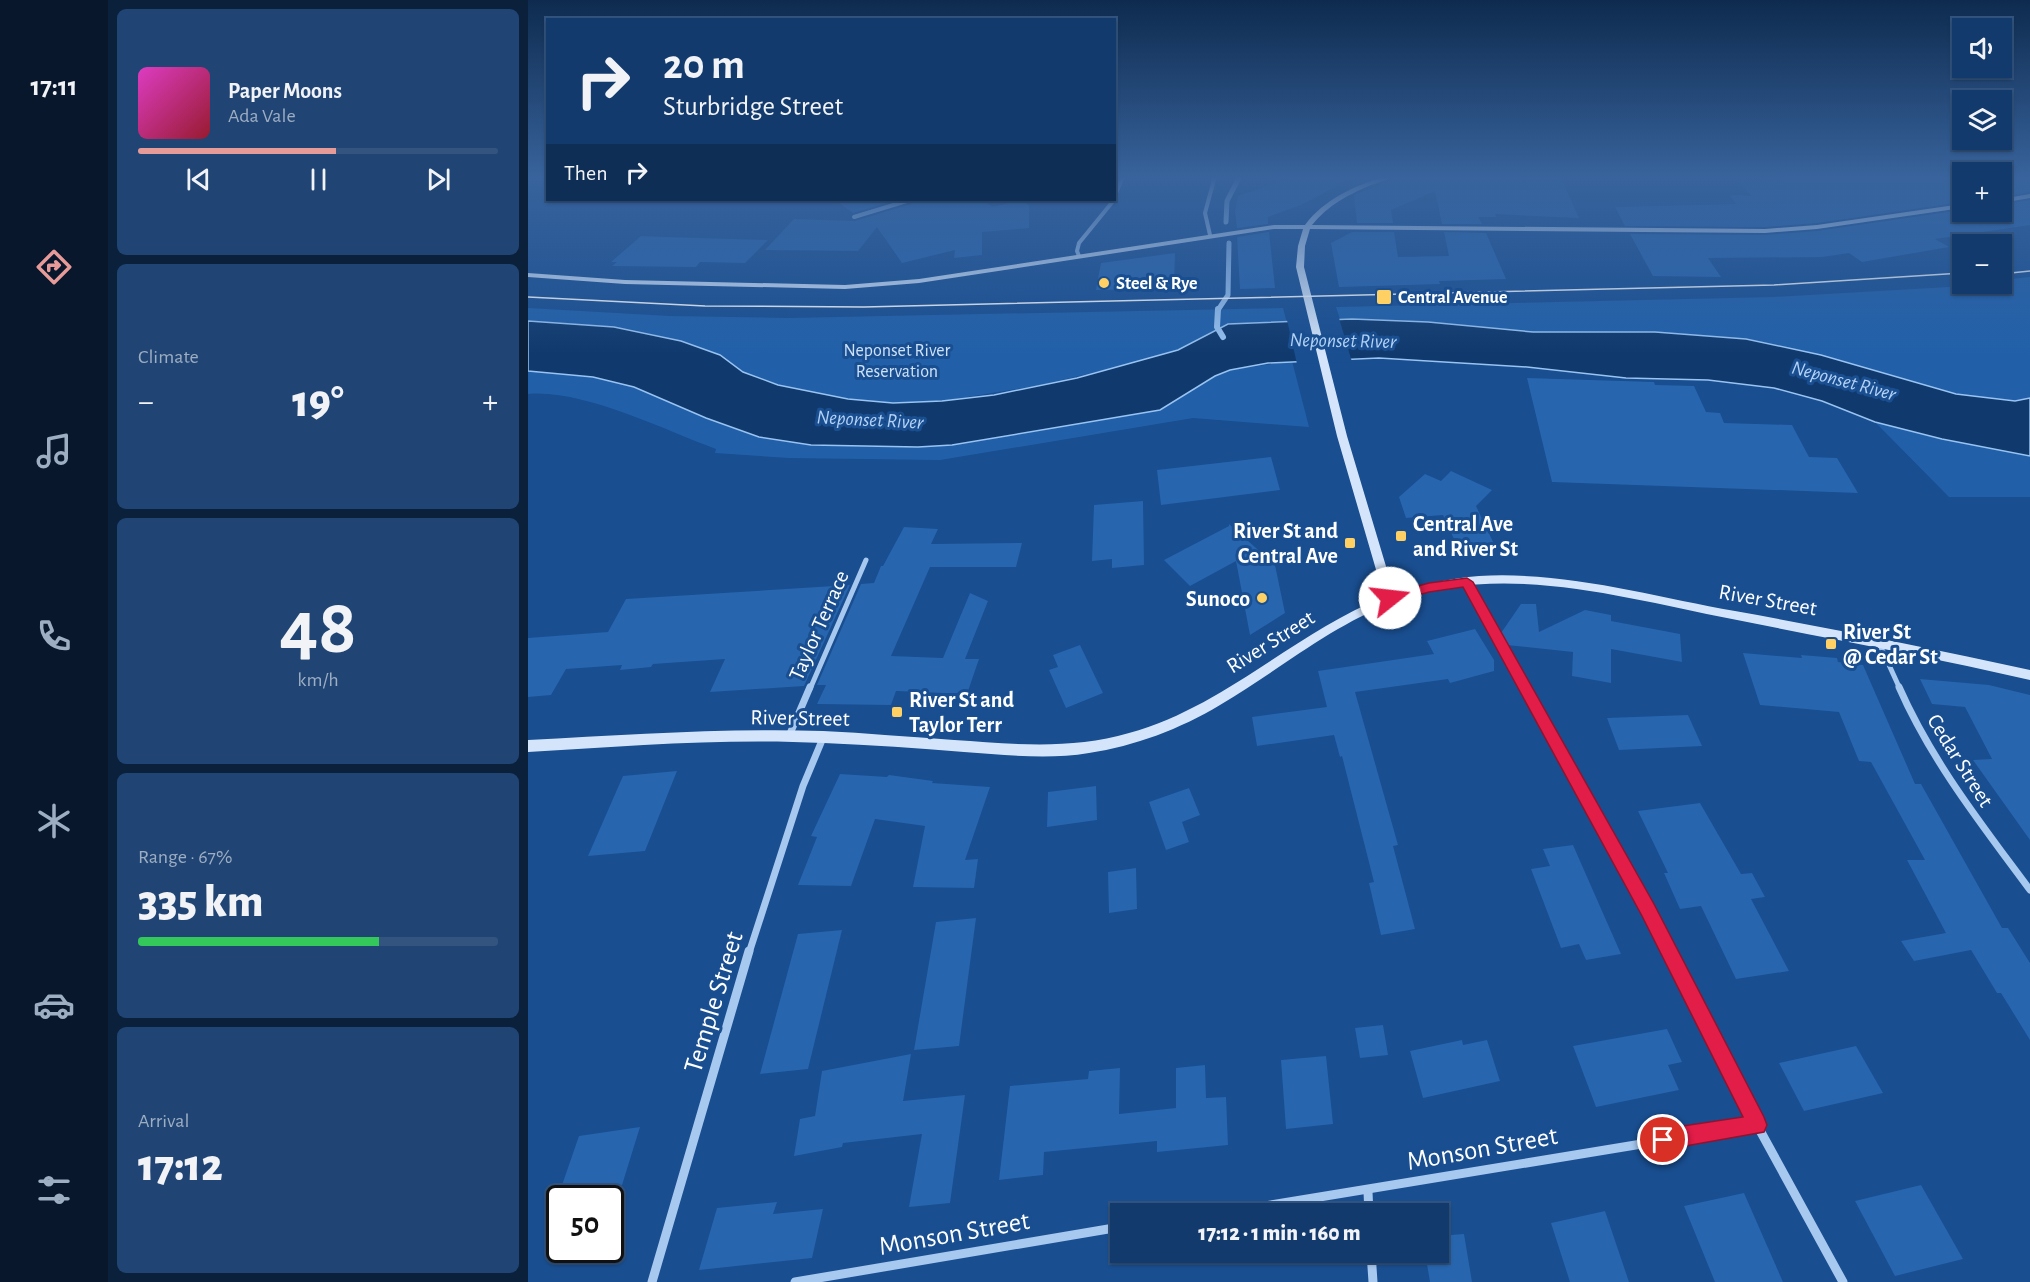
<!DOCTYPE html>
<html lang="en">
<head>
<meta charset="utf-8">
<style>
	:root { --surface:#133a6c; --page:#204574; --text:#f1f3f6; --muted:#9dadc2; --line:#32547f; --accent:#e69b98 }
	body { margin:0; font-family:"Alegreya Sans",sans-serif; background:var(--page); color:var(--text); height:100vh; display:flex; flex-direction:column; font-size:22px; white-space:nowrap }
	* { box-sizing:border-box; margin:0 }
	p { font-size:20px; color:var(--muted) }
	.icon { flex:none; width:33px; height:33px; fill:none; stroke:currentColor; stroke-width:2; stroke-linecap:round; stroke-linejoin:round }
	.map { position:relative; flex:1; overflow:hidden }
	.details { display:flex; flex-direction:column; gap:9px; padding:9px; background:#0a203b; width:420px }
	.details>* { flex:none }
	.hud { position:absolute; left:18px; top:18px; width:570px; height:183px; border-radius:0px; box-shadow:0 2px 4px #0004,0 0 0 2px var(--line); background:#133a6c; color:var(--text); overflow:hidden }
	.controls { position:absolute; left:1424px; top:18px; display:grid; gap:12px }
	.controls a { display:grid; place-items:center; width:60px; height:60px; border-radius:0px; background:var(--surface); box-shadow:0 2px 4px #0004,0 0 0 2px var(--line); font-size:30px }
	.speed { position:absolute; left:18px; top:1185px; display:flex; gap:12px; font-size:30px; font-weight:700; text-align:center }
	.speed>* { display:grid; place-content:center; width:78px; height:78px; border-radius:50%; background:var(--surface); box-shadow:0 2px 4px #0004,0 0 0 2px var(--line); line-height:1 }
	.speed .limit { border:3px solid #111; border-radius:9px; background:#fff; color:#111 }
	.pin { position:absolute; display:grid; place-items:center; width:51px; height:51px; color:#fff; margin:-26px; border:3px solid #fff; border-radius:50%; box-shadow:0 2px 6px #0007 }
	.me { position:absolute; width:66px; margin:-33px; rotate:74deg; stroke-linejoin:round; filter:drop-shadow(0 0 4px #0008) }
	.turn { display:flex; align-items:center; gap:21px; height:126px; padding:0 18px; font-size:27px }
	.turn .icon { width:78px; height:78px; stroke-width:2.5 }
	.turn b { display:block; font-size:42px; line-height:51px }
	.then { display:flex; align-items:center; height:57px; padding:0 18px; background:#0003; gap:12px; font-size:22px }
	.big { font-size:45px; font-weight:800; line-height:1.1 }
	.details .tile { flex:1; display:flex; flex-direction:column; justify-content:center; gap:9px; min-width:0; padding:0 21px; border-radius:9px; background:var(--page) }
	.details .dial { align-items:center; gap:0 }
	.dial b { font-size:78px; line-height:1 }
	.song { display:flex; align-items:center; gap:18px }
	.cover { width:72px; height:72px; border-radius:9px; background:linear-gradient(135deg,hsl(310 70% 55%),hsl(350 70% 35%)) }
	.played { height:6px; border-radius:3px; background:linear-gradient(90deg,var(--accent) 55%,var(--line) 55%) }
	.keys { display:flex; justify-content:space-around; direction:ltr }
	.heat { display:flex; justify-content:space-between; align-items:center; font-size:33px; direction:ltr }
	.charge { height:9px; border-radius:4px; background:linear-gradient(90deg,#34c759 67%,var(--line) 0) }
	.trip { position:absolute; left:582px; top:1203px; width:339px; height:60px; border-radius:0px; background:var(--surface); box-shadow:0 2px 4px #0004,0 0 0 2px var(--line); font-weight:800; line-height:60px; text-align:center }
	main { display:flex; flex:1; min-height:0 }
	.dock { display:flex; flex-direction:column; width:108px; justify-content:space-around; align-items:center; background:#08172b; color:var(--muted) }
	.dock .icon { width:42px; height:42px }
	.dock .selected { color:var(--accent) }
	.dock b { font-size:27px; color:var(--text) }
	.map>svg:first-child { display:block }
	.green { fill:#2160a9 }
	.water { fill:#10396d; stroke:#99c3f1; stroke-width:1.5 }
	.pier { fill:#194e90 }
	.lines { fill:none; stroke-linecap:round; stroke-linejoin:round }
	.stream-far1 { stroke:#99c3f1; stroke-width:5 }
	.stream { stroke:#99c3f1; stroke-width:6 }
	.building { fill:#2765ae }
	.street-far3 { stroke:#a7c8ef; stroke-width:4 }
	.street-far2 { stroke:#a7c8ef; stroke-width:5 }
	.street-far1 { stroke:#a7c8ef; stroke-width:7 }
	.street { stroke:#a7c8ef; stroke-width:9 }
	.secondary { fill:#d4e5fb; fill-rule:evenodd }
	.tram { stroke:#fff; stroke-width:1.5 }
	.route { fill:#e11d48; stroke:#92132f; stroke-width:1.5 }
	.poi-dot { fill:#ffd165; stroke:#194e90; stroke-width:2 }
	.labels { text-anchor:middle; stroke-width:6; stroke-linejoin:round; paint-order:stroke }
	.far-poi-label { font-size:18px; font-weight:bold; fill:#fff; stroke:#194e90; text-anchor:start }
	.far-park-label { font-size:18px; fill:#cde2fb; stroke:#194e90 }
	.far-water-label { font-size:20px; font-style:italic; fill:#b3d2f6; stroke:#194e90 }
	.poi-label { font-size:22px; font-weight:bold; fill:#fff; stroke:#194e90; text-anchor:start }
	.street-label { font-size:22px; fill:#fff; stroke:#194e90 }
	.near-street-label { font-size:27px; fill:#fff; stroke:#194e90 }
</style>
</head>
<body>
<main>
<nav class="dock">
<b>17:11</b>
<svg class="icon selected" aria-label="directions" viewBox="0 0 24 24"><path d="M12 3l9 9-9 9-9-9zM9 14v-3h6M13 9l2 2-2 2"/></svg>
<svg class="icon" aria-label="music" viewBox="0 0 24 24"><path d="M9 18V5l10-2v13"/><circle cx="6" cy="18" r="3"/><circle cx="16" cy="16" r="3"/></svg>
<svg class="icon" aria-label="phone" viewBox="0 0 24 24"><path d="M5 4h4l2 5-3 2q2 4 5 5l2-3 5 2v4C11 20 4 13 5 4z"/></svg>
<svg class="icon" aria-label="climate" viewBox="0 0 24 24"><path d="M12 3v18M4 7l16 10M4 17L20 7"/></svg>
<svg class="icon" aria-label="car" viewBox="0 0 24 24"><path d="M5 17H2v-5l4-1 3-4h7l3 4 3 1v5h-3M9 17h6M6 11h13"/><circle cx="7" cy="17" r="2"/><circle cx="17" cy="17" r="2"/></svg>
<svg class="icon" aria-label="filters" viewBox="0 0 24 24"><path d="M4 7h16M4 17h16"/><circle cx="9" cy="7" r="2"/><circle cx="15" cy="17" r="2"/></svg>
</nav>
<section class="details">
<div class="tile">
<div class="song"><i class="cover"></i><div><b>Paper Moons</b><p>Ada Vale</p></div></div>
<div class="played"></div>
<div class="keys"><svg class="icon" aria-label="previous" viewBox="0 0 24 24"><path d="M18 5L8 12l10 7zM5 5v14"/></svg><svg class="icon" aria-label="pause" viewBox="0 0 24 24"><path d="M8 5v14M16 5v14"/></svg><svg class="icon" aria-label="next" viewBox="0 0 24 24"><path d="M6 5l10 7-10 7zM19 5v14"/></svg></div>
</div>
<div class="tile"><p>Climate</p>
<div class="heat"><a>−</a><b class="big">19°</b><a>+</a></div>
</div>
<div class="tile dial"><b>48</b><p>km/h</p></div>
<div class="tile"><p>Range · 67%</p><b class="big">335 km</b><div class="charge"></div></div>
<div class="tile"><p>Arrival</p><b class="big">17:12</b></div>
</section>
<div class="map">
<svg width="1502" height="1282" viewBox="0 0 1502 1282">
	<rect width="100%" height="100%" fill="#194e90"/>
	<!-- green -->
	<g class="green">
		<polygon points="1502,277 1502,398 1487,401 1428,394 1293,355 1218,339 1127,332 1005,332 900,322 812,319 808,307 1244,297 1473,284 1473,280"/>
		<polygon points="0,308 142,316 261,318 755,308 759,323 700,324 650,350 598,365 508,386 414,401 365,403 320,399 250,385 215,372 192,355 153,341 101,329 0,321"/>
		<path d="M764,361L781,427L665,418L412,460L261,458L187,453L188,449C136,430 55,389 0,394V371L65,377L106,387L178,418L231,437L283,445L390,447L424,445L632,410L687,376L702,370Z"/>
		<polygon points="1347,422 1414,439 1502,456 1502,497 1421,497"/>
	</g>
	<!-- water -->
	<polygon class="water" points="824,319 900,322 1005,332 1127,332 1218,339 1293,355 1428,394 1487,401 1502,398 1502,456 1414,439 1347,422 1294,401 1246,388 1180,380 1098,378 999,367 851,358 740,363 702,370 687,376 632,410 424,445 390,447 283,445 231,437 178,418 106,387 65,377 0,371 0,321 86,327 153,341 192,355 215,372 250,385 320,399 365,403 414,401 466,395 549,378 650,350 700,324"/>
	<!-- pier -->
	<polygon class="pier" points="811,318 824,362 769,364 759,320"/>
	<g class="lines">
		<!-- stream-far1 -->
		<g class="stream-far1">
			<polyline points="698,222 699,201 712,176"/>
			<polyline points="690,310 700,295 701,243"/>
		</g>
		<!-- stream -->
		<polyline class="stream" points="690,309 689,327 695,337"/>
	</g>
	<!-- building -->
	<g class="building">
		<polygon points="768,176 851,176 825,186 824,178 773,205 740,217 740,224 709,228 707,211 710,196"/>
		<polygon points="867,176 1032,176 1051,218 967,214 968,217 950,217 954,224 914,224 907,191 863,210 865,223 829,223 826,195 861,181"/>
		<polygon points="1276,176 1434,176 1434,202 1289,223 1237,227 1097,226 1087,207 1208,204 1202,195 1224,196 1207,180"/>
		<polygon points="1473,176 1502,176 1502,192 1473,197"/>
		<polygon points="307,200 369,200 325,213"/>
		<polygon points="386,200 453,200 465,207 492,200 501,205 501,228 454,232 454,255 426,258 427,250 374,263 349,227 330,251 237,250 266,219 327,221 383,204"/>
		<polygon points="1502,200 1502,225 1407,239 1421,247 1334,262 1321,253 1294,257 1180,258 1193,277 1125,276 1102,234 1237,235 1289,231 1434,210 1473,212 1473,205"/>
		<polygon points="741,232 747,288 712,289 709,237"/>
		<polygon points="824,232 866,232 870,257 921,256 916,232 958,233 978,279 911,281 912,284 811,287 803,243"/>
		<polygon points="113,236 139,237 240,240 217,263 172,262 168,267 84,266 89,262 83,262"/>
		<polygon points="647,253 646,288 568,290 573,263"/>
		<polygon points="999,378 1126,382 1127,385 1166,386 1178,412 1192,413 1196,423 1264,425 1281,457 1309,458 1330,493 1024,482"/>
		<polygon points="743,457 752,490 633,505 629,470"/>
		<polygon points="923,471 964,490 948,506 967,546 931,550 915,515 878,518 871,497 897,474 913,481"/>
		<polygon points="615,501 616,565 584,568 584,559 564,561 566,505"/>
		<polygon points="701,524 747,565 757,613 722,635 708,561 662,586 636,560 701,526"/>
		<polygon points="376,527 410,529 403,544 494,543 488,567 402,567 363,656 415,658 442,593 460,601 437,659 451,659 439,694 368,691 363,705 289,704 298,685 289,685 333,584 346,583 353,566 355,566"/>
		<polygon points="322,585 276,686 182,692 197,659 125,664 123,667 92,670 94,665 38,669 23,695 0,697 0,638 80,632 98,599"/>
		<polygon points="993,604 1008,604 1011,632 1057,610 1083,615 1083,621 1152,634 1154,662 1083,649 1083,683 1044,676 1045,652 979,645 973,633"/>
		<polygon points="947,629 966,660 966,671 922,683 920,679 827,692 870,845 865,846 887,929 853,935 841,883 846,882 814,756 812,757 806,735 729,746 724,717 799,707 790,671 906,654 899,641"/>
		<polygon points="552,645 575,693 538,708 521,670 530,667 525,655"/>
		<polygon points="1215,653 1274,658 1273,655 1309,658 1310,662 1335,665 1387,784 1393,784 1474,928 1480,928 1502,963 1502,1040 1473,993 1469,993 1443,950 1386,961 1373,941 1418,933 1379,860 1397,860 1343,762 1331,761 1311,712 1232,705"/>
		<polygon points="1392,679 1461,685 1502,695 1502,840 1445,760 1464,759 1437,707 1404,704"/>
		<polygon points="1160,715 1174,746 1091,750 1079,718"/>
		<polygon points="149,771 117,851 60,856 95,776"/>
		<polygon points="312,774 359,777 361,775 405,781 404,783 462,787 437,860 450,859 446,888 385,887 397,826 347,819 323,886 270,885 289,837 283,836"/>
		<polygon points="568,786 569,820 519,827 520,792"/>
		<polygon points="661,788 672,815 654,822 661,842 638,850 621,802"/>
		<polygon points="1172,803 1213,874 1224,873 1237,897 1223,899 1261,971 1208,979 1173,906 1152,909 1136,873 1140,873 1110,811"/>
		<polygon points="1045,845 1074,911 1093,954 1058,960 1051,944 1033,948 1003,869 1022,866 1015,849"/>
		<polygon points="608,868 609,909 581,913 580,872"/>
		<polygon points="448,918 431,1046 386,1050 408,922"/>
		<polygon points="314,930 280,1069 232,1074 270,934"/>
		<polygon points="855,1025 860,1055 832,1058 827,1028"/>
		<polygon points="1139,1029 1154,1062 1140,1065 1151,1090 1068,1107 1045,1046"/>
		<polygon points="934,1040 935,1045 959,1040 972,1081 895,1098 882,1051"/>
		<polygon points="1328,1046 1355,1093 1276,1111 1251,1063"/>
		<polygon points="383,1054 375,1101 437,1095 422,1203 381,1207 394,1134 315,1143 314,1147 266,1156 272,1119 287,1116 294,1071"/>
		<polygon points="798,1056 805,1124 758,1129 753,1060"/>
		<polygon points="677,1065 678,1098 698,1097 700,1145 629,1152 629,1141 516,1152 515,1175 471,1180 482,1086 560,1079 561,1071 592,1068 591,1114 648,1108 648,1068"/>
		<polygon points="112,1127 90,1198 40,1198 44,1186 33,1188 51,1136"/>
		<polygon points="1393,1185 1435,1259 1367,1276 1327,1201"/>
		<polygon points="1216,1193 1255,1282 1187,1282 1156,1206"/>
		<polygon points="249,1202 245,1214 295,1209 284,1258 171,1270 189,1208"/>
		<polygon points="1077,1211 1101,1282 1042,1282 1023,1223"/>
		<polygon points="936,1234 944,1282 902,1282 897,1252 910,1252 910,1236"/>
	</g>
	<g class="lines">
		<!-- street-far3 -->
		<g class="street-far3">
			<polyline points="586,198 595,176"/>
			<polyline points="326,217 382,200"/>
			<polyline points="682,235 677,213 687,176"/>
			<polyline points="551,256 549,251 551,243 586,200"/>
		</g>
		<!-- street-far2 -->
		<g class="street-far2">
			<polyline points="939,582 998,689"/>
			<polyline points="1351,643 1372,689"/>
			<polyline points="282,689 338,560"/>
		</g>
		<!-- street-far1 -->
		<g class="street-far1">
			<polyline points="997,687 1142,953"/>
			<path d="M1371,687C1404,762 1454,825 1502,890"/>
			<polyline points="261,736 282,687"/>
			<polyline points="221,953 275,786 295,738"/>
		</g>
		<!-- street -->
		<g class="street">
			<polyline points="1141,951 1229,1125 1315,1282"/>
			<polyline points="840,1192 841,1214"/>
			<polyline points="688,1214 1229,1125"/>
			<polyline points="843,1252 845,1282"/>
			<polyline points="124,1282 221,951"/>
			<polyline points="267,1282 592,1227"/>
		</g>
		<!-- secondary -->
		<g class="secondary">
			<path d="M857,176H865C859,180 851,182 843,185C821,194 799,206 784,225L1237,229L1289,225L1434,204V208L1289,229L1237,233L782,229L777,246L776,267L819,436L866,593C894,585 922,578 951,576C1038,571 1123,596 1207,611C1306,629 1404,648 1502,670V680C1403,657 1303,639 1204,619C1095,598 975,561 866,602C802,626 750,671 692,705C652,729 607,746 561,753C520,760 478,755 436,752C390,748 343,745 296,743C198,738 99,746 0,752V740C98,735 196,728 295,731C338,733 382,737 426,740C485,744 543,750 601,733C696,707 766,633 856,597L809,436L768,267L770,246L775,229H746L391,283L317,289L97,284L0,277V273L97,280L317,285L391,279L746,225H777C796,199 827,186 857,176Z"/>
			<polygon points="1502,194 1502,198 1473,203 1473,199"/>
		</g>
		<!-- tram -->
		<g class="tram">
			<polyline points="1473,274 1502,271"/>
			<polyline points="0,297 177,306 336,307 1246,285 1434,273"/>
		</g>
	</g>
	<!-- sky -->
	<linearGradient id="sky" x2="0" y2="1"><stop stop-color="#0e2b4f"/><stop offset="0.5" stop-color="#38639c"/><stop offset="1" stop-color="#38639c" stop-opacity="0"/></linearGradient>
	<rect width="1502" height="355" fill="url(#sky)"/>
	<!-- route -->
	<polygon class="route" points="939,578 945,582 1126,904 1236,1117 1239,1125 1236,1132 1135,1150 1128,1147 1125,1140 1128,1132 1135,1129 1215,1117 1114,916 935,587 901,592 862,603 855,598 857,595 901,583"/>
	<!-- markers -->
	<g class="poi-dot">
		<circle cx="576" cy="283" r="6"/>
		<rect x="848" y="289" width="16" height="16" rx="3"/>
		<rect x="867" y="530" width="12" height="12" rx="3"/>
		<rect x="816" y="537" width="12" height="12" rx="3"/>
		<circle cx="734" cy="598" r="6"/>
		<rect x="1297" y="638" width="12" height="12" rx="3"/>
		<rect x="363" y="706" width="12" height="12" rx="3"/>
	</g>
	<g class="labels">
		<!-- far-poi labels -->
		<g class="far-poi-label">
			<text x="588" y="289">Steel &amp; Rye</text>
			<text x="870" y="303">Central Avenue</text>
		</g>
		<!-- far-park labels -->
		<g class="far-park-label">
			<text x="369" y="356">Neponset River<tspan x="369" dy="21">Reservation</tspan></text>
		</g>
		<!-- far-water labels -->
		<g class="far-water-label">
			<text transform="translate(815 340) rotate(1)" y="7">Neponset River</text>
			<text transform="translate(1316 380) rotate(15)" y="7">Neponset River</text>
			<text transform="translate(342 419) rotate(3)" y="7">Neponset River</text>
		</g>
		<!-- poi labels -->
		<g class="poi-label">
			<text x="885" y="531">Central Ave<tspan x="885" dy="25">and River St</tspan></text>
			<text x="810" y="538" text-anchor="end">River St and<tspan x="810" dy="25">Central Ave</tspan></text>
			<text x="722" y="606" text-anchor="end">Sunoco</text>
			<text x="1315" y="639">River St<tspan x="1315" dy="25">@ Cedar St</tspan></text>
			<text x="381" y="707">River St and<tspan x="381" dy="25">Taylor Terr</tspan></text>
		</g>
		<!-- street labels -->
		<g class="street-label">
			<text transform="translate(1240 599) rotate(10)" y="8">River Street</text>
			<text transform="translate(290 625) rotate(-66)" y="8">Taylor Terrace</text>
			<text transform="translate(742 641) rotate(-32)" y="8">River Street</text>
			<text transform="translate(272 717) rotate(1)" y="8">River Street</text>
			<text transform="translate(1433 760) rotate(58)" y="8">Cedar Street</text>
		</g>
		<!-- near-street labels -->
		<g class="near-street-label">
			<text transform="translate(185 1002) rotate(-73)" y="9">Temple Street</text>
			<text transform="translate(954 1148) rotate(-10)" y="9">Monson Street</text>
			<text transform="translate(426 1233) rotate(-10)" y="9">Monson Street</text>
		</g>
	</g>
</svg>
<div class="controls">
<a><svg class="icon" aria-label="sound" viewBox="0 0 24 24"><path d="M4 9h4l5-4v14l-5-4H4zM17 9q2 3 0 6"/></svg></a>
<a><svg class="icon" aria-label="layers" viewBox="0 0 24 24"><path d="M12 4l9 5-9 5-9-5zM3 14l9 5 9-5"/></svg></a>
<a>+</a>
<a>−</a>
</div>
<div class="speed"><div class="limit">50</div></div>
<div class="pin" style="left:1135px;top:1140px;background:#d93025"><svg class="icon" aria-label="arrive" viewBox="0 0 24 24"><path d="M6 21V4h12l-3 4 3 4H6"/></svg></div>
<svg class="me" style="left:862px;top:598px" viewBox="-20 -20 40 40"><circle r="19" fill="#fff"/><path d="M0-13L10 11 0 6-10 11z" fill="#e11d48"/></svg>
<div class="trip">17:12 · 1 min · 160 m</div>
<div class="hud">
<div class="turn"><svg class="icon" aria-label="right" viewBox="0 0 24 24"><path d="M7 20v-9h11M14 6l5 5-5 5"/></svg><div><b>20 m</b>Sturbridge Street</div></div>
<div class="then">Then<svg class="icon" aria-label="right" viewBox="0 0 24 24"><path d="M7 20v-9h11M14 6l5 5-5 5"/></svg></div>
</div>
</div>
</main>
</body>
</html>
